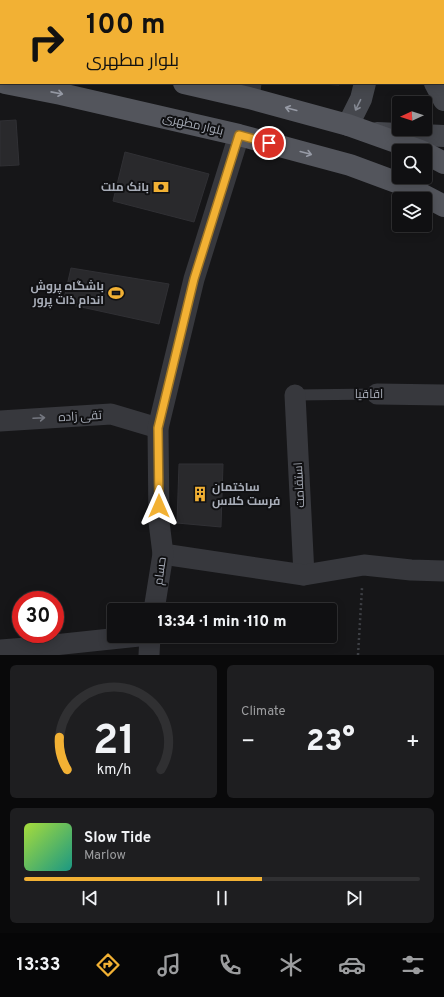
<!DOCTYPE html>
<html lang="en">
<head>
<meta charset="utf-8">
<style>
	:root { --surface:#101012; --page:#1e1e20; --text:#f1f3f6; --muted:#9c9d9f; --line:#303032; --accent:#f2b134 }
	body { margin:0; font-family:Overpass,Cairo,sans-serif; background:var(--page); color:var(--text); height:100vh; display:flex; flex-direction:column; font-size:15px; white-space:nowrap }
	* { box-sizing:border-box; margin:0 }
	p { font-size:13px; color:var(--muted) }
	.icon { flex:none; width:22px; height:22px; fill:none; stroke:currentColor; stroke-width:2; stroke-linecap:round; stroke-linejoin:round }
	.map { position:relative; height:655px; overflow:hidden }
	.side { display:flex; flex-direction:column; gap:10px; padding:10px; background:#09090a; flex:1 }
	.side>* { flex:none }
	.hud { position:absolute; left:0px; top:0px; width:444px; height:84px; box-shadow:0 2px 10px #0003,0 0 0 1px var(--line); background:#f2b134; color:#111; overflow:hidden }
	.needle { width:26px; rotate:267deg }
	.buttons { position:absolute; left:392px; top:96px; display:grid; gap:8px }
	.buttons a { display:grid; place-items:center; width:40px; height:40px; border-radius:4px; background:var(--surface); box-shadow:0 2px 10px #0003,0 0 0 1px var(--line); font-size:20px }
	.speed { position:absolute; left:12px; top:591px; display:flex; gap:8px; font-size:20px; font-weight:700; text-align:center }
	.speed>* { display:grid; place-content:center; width:52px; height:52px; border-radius:50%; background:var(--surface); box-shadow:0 2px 10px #0003,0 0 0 1px var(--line); line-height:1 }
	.speed .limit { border:6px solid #d22; background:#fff; color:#111 }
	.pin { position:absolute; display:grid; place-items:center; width:34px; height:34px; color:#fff; margin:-17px; border:2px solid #fff; border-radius:50%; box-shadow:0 1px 4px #0007 }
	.me { position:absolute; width:44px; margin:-22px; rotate:0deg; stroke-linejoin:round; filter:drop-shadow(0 0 3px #0008) }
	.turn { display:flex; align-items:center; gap:14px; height:84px; padding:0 20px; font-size:18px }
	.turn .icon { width:52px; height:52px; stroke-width:2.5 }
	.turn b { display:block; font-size:28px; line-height:34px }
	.big { font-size:30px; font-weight:800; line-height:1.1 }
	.side .widget { flex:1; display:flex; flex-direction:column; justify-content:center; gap:6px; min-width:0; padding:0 14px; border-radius:6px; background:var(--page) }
	.side .dial { align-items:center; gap:0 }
	.dial svg { height:104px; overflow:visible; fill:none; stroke:var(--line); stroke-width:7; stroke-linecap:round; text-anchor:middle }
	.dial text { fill:var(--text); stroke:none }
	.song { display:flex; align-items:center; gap:12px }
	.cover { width:48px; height:48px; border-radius:6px; background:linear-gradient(135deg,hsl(80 70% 55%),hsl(170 70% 35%)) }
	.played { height:4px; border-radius:2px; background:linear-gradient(90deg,var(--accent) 60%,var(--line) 60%) }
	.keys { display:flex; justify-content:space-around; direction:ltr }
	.heat { display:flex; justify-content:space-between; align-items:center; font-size:22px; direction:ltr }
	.side .tiles { flex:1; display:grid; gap:10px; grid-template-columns:1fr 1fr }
	.widget:last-child { grid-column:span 2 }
	.trip { position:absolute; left:107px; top:603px; width:230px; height:40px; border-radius:4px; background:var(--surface); box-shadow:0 2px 10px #0003,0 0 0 1px var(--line); font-weight:800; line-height:40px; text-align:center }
	.tab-bar { display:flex; height:64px; justify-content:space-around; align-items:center; background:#060607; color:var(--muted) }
	.tab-bar .icon { width:28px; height:28px }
	.tab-bar .on { color:var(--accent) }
	.tab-bar b { font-size:18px; color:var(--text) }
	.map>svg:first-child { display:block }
	.building { fill:#29292c; stroke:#303034 }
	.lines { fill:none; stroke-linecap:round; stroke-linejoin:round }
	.path { stroke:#3d3f44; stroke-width:2.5; stroke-dasharray:2 3; stroke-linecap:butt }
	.lane { stroke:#37383d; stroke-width:11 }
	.street { stroke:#37383d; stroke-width:21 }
	.secondary { stroke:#45474d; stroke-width:22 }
	.primary { stroke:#53555c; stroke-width:22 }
	.oneway { stroke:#979ba6 }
	.oneway2 { stroke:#858993 }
	.oneway3 { stroke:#757881 }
	.route-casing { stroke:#9d7322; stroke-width:10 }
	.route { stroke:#f2b134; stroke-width:7 }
	.labels { text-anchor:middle; stroke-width:4; stroke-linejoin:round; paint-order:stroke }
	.street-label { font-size:12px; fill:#a8adb8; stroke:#111113 }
	.poi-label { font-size:12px; font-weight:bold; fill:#a8adb8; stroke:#111113; text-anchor:end }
</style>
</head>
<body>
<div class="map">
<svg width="444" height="655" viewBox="0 0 444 655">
	<rect width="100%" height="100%" fill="#161618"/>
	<!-- building -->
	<g class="building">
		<polygon points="0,0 52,0 52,1 1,1 1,23"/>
		<polygon points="225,0 289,0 225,1"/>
		<polygon points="307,0 356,0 306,1"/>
		<polygon points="418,0 444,0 444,53 443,53 443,1"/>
		<polygon points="300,83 339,83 339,85"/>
		<polygon points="16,120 19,165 0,166 0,121"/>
		<polygon points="125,152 209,174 194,222 113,201"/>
		<polygon points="71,268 169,284 159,324 63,303"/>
		<polygon points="179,464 223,464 221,527 177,523"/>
	</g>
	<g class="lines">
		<!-- path -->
		<polyline class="path" points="358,655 362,588"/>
		<!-- lane -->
		<polyline class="lane" points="295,395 377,394"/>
		<!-- street -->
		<g class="street">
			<polyline points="249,98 251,83"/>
			<polyline points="377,394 444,395"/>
			<polyline points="295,395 304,575"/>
			<polyline points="0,421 111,414 158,428"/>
			<polyline points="163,554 304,575 364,565 411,570 444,571"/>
			<polyline points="154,610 163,554 159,522 158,428 194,279 239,135"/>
			<polyline points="0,650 26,648 139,636"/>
			<polyline points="149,655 150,636"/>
		</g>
		<!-- secondary -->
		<g class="secondary">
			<polyline points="391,0 391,1"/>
			<polyline points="435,83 444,100"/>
			<polyline points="348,125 361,99 365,83"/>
			<polyline points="377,133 444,136"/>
		</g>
		<!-- primary -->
		<g class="primary">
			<polyline points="0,43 1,43"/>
			<polyline points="5,83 61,94 239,135 350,165 404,185 444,206"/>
			<polyline points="184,83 249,98 348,125 421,151"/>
			<polyline points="425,153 444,163"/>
		</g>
	</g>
	<!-- one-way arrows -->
	<defs><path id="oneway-shaft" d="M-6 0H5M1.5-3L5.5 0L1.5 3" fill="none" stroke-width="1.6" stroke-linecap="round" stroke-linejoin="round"/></defs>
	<g class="oneway">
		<use href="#oneway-shaft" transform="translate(57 93) rotate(11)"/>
		<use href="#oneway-shaft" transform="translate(291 109) rotate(-165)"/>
		<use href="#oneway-shaft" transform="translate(306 153) rotate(15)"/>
	</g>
	<use class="oneway2" href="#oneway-shaft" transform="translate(358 105) rotate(116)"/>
	<use class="oneway3" href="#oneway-shaft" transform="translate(39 418) rotate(-3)"/>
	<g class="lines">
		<defs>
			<polyline id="route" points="159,506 158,428 194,279 239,135 269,143"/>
		</defs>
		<!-- route casing -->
		<use href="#route" class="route-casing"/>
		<!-- route -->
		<use href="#route" class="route"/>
	</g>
	<!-- icons -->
	<defs>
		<symbol id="bank-bare" viewBox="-9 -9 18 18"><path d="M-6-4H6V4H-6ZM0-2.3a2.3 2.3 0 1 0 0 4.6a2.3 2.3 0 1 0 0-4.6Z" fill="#f2b134" stroke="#111113" stroke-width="2.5" paint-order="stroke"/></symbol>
		<symbol id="stadium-bare" viewBox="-9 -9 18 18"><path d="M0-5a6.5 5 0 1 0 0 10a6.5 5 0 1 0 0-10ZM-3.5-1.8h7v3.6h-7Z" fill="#f2b134" stroke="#111113" stroke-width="2.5" paint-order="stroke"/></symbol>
		<symbol id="building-bare" viewBox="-9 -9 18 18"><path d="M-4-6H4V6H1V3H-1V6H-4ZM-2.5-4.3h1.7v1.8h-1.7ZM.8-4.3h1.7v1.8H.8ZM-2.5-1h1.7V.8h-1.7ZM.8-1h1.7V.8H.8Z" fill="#f2b134" stroke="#111113" stroke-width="2.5" paint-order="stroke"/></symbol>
	</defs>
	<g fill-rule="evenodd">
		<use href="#bank-bare" x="150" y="176" width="22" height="22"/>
		<use href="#stadium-bare" x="105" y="282" width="22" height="22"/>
		<use href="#building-bare" x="189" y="483" width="22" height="22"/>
	</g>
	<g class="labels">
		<!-- street labels -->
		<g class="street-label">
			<text transform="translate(193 124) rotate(13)" y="4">بلوار مطهری</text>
			<text x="369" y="398">اقاقیا</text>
			<text transform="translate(80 416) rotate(-3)" y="4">تقی زاده</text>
			<text transform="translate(299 485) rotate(-93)" y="4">استقامت</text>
			<text transform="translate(160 571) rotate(-82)" y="4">حسام</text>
		</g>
		<!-- poi labels -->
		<g class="poi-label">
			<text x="149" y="191">بانک ملت</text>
			<text x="104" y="290">باشگاه پروش<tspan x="104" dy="14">اندام ذات پرور</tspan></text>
			<text x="212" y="491" text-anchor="start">ساختمان<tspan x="212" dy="14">فرست کلاس</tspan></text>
		</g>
	</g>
</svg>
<div class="buttons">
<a><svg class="needle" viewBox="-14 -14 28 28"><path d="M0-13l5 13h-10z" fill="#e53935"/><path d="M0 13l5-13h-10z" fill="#9c9d9f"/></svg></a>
<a><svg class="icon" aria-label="search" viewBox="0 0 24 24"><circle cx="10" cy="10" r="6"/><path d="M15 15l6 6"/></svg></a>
<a><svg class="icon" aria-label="layers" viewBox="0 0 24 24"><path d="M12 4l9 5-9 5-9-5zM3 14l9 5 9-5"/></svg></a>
</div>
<div class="speed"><div class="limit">30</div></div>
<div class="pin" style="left:269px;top:143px;background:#d93025"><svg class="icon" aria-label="arrive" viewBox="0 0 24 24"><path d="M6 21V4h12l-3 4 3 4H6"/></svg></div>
<svg class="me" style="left:159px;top:506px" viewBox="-20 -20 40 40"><path d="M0-17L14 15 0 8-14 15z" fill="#f2b134" stroke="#fff" stroke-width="4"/></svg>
<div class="trip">13:34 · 1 min · 110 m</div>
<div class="hud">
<div class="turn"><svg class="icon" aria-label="right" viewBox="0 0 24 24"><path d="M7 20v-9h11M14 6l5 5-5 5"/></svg><div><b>100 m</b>بلوار مطهری</div></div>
</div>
</div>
<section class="side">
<div class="tiles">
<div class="widget dial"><svg viewBox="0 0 100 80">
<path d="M14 69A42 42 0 1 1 86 69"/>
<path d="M14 69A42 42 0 0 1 8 44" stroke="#f2b134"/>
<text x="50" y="56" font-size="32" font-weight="700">21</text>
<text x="50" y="72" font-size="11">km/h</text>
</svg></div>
<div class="widget"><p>Climate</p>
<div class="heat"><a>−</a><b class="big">23°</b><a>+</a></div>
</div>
<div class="widget">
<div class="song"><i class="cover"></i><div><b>Slow Tide</b><p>Marlow</p></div></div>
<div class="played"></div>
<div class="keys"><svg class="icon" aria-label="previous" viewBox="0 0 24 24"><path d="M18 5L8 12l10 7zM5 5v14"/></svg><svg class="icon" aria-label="pause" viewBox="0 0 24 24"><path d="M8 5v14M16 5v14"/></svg><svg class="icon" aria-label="next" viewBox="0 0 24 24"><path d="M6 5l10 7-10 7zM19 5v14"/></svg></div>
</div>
</div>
</section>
<nav class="tab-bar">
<b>13:33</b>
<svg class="icon on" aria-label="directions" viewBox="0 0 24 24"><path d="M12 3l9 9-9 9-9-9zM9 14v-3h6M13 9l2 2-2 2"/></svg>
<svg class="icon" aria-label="music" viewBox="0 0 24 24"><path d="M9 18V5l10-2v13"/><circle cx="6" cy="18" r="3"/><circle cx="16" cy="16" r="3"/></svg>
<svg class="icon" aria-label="phone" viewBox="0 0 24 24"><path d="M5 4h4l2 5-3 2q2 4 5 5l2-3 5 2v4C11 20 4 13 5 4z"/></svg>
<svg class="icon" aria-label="climate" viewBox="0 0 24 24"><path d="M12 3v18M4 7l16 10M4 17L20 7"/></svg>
<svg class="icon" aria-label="car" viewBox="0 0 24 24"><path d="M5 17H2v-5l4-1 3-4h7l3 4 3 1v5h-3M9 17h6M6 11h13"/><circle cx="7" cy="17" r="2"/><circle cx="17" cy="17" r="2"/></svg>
<svg class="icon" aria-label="filters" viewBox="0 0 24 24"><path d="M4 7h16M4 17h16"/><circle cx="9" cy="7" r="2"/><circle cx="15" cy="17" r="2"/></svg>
</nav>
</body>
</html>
